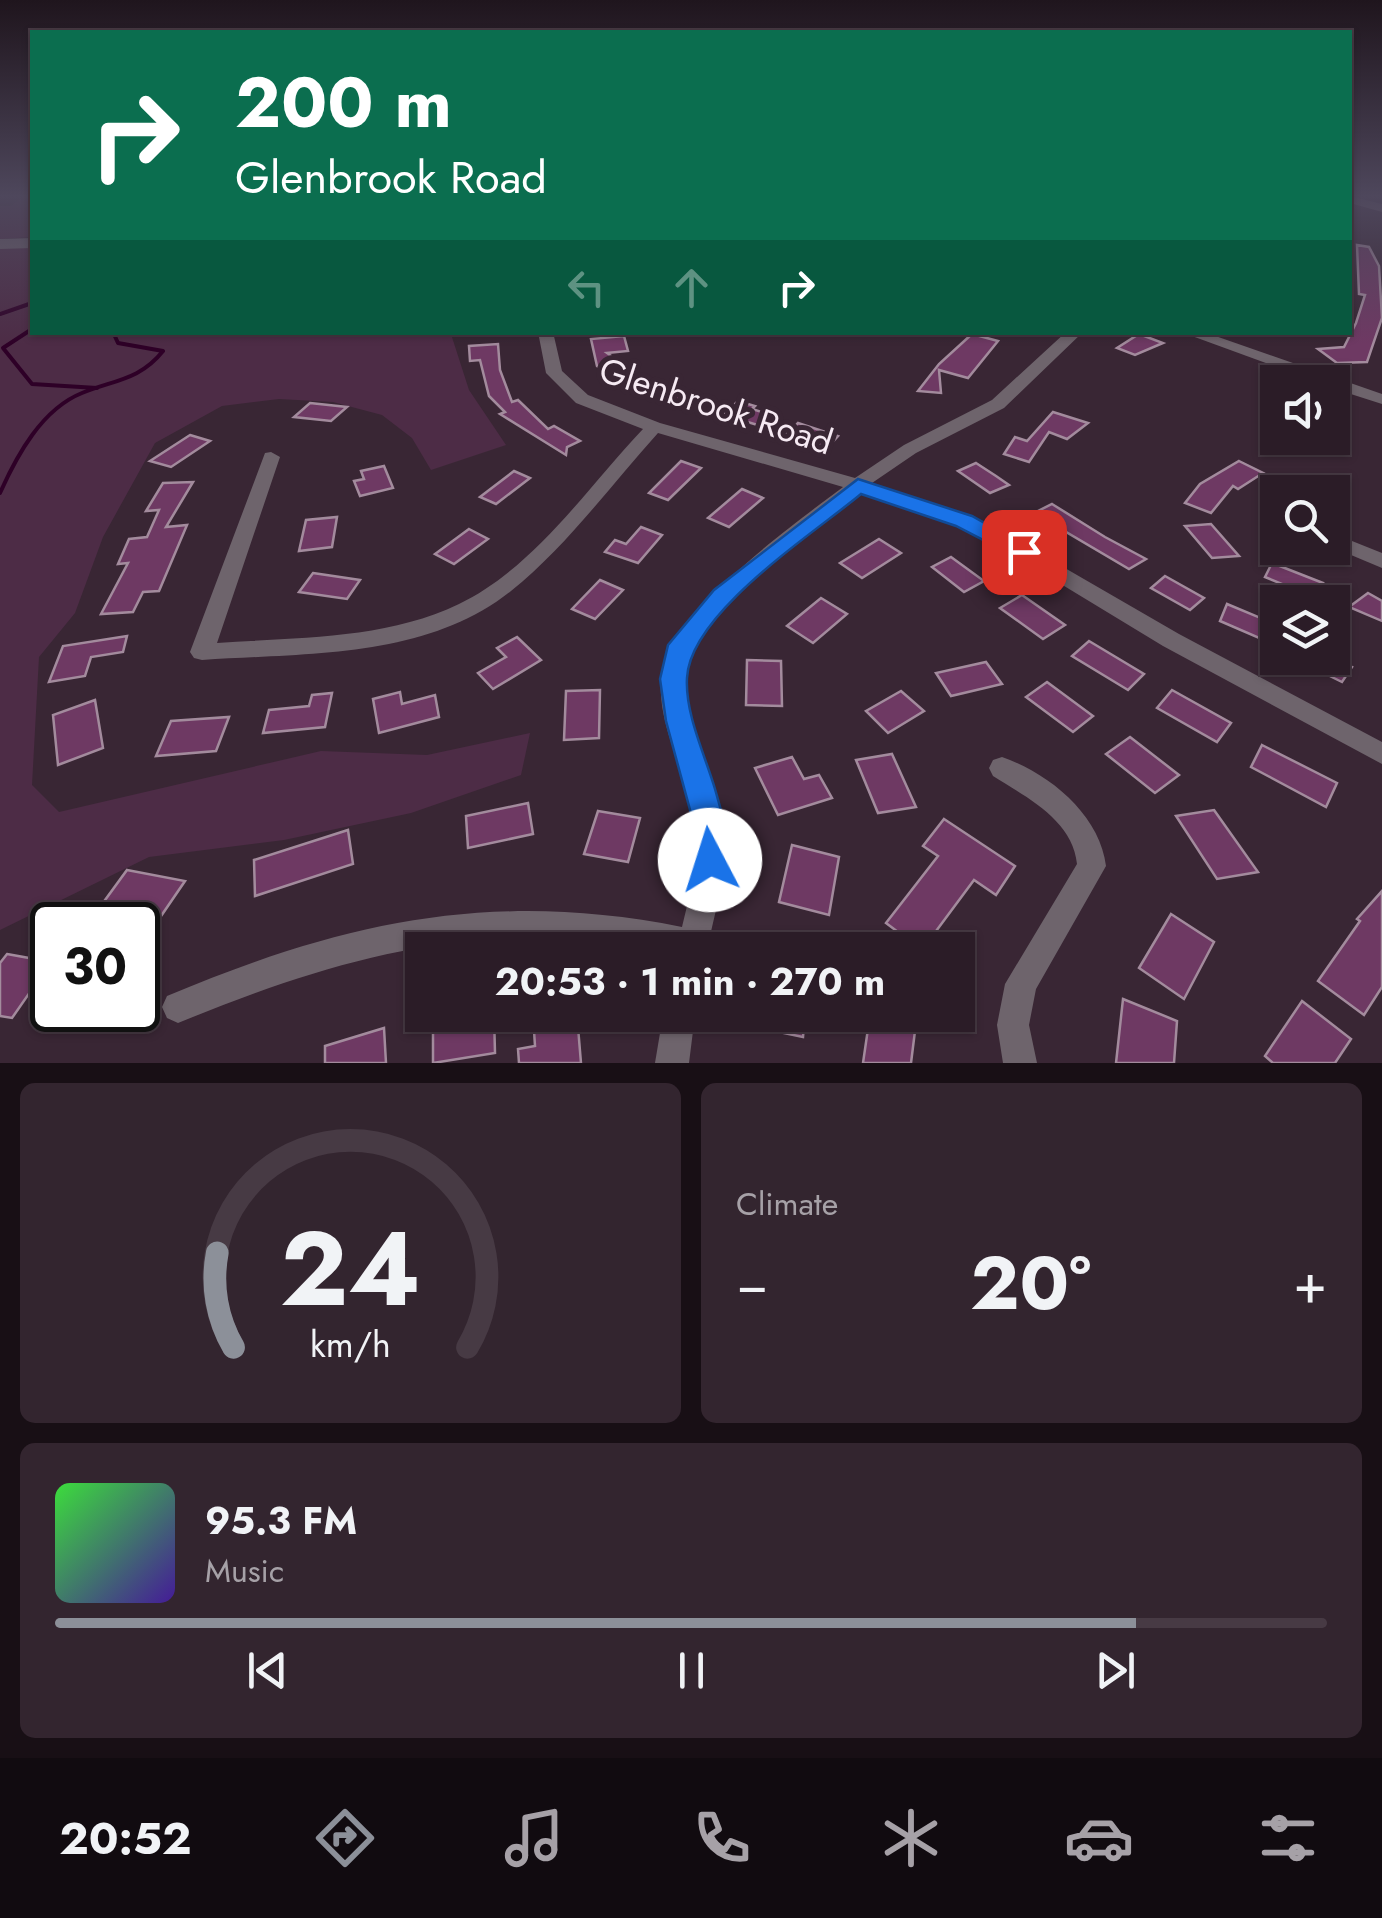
<!DOCTYPE html>
<html lang="en">
<head>
<meta charset="utf-8">
<style>
	:root { --surface:#2b1c27; --page:#33252f; --text:#f1f3f6; --muted:#a6a1a7; --line:#473a44; --accent:#8c9099 }
	body { margin:0; font-family:Jost,sans-serif; background:var(--page); color:var(--text); height:100vh; display:flex; flex-direction:column; font-size:38px; white-space:nowrap }
	* { box-sizing:border-box; margin:0 }
	p { font-size:32px; color:var(--muted) }
	.icon { flex:none; width:55px; height:55px; fill:none; stroke:currentColor; stroke-width:2; stroke-linecap:round; stroke-linejoin:round }
	.map { position:relative; height:1063px; overflow:hidden }
	.drawer { display:flex; flex-direction:column; gap:20px; padding:20px; background:#180f15; flex:1 }
	.drawer>* { flex:none }
	.banner { position:absolute; left:30px; top:30px; width:1322px; height:305px; border-radius:0px; box-shadow:0 2px 8px #0004,0 0 0 2px var(--line); background:#0b6e4f; color:#fff; overflow:hidden }
	.tools { position:absolute; left:1260px; top:365px; display:grid; gap:20px }
	.tools a { display:grid; place-items:center; width:90px; height:90px; border-radius:0px; background:var(--surface); box-shadow:0 2px 8px #0004,0 0 0 2px var(--line); font-size:50px }
	.speed { position:absolute; left:30px; top:902px; display:flex; gap:20px; font-size:50px; font-weight:700; text-align:center }
	.speed>* { display:grid; place-content:center; width:130px; height:130px; border-radius:50%; background:var(--surface); box-shadow:0 2px 8px #0004,0 0 0 2px var(--line); line-height:1 }
	.speed .limit { border:5px solid #111; border-radius:15px; background:#fff; color:#111 }
	.pin { position:absolute; display:grid; place-items:center; width:85px; height:85px; color:#fff; margin:-42px; border-radius:20px; box-shadow:0 5px 15px #0006 }
	.me { position:absolute; width:110px; margin:-55px; rotate:355deg; stroke-linejoin:round; filter:drop-shadow(0 0 8px #0008) }
	.turn { display:flex; align-items:center; gap:35px; height:210px; padding:0 40px; font-size:45px }
	.turn .icon { width:130px; height:130px; stroke-width:2.5 }
	.turn b { display:block; font-size:70px; line-height:85px }
	.lanes { display:flex; align-items:center; height:95px; padding:0 40px; background:#0003; justify-content:center; gap:50px; direction:ltr }
	.lanes .off { opacity:.35 }
	.big { font-size:75px; font-weight:700; line-height:1.1 }
	.drawer .card { flex:1; display:flex; flex-direction:column; justify-content:center; gap:15px; min-width:0; padding:0 35px; border-radius:15px; background:var(--page) }
	.drawer .dial { align-items:center; gap:0 }
	.dial svg { height:260px; overflow:visible; fill:none; stroke:var(--line); stroke-width:7; stroke-linecap:round; text-anchor:middle }
	.dial text { fill:var(--text); stroke:none }
	.song { display:flex; align-items:center; gap:30px }
	.cover { width:120px; height:120px; border-radius:15px; background:linear-gradient(135deg,hsl(120 70% 55%),hsl(260 70% 35%)) }
	.played { height:10px; border-radius:5px; background:linear-gradient(90deg,var(--accent) 85%,var(--line) 85%) }
	.keys { display:flex; justify-content:space-around; direction:ltr }
	.heat { display:flex; justify-content:space-between; align-items:center; font-size:55px; direction:ltr }
	.drawer .tiles { flex:1; display:grid; gap:20px; grid-template-columns:1fr 1fr }
	.card:last-child { grid-column:span 2 }
	.trip { position:absolute; left:405px; top:932px; width:570px; height:100px; border-radius:0px; background:var(--surface); box-shadow:0 2px 8px #0004,0 0 0 2px var(--line); font-weight:700; line-height:100px; text-align:center }
	.tab-bar { display:flex; height:160px; justify-content:space-around; align-items:center; background:#110b10; color:var(--muted) }
	.tab-bar .icon { width:70px; height:70px }
	.tab-bar .selected { color:var(--accent) }
	.tab-bar b { font-size:45px; color:var(--text) }
	.map>svg:first-child { display:block }
	.green { fill:#4d2c46 }
	.lines { fill:none; stroke-linecap:round; stroke-linejoin:round }
	.stream { stroke:#2e0027; stroke-width:4 }
	.building { fill:#6e3963; stroke:#a38b9d; stroke-width:2.5 }
	.minor { fill:#6e646c; fill-rule:evenodd }
	.tertiary { fill:#6e646c; fill-rule:evenodd }
	.route { fill:#1a73e8; stroke:#114b97; stroke-width:2.5 }
	.labels { text-anchor:middle; stroke-width:10; stroke-linejoin:round; paint-order:stroke }
	.street-label { font-size:35px; fill:#f6eaf3; stroke:#392634 }
</style>
</head>
<body>
<div class="map">
<svg width="1382" height="1063" viewBox="0 0 1382 1063">
	<rect width="100%" height="100%" fill="#392634"/>
	<!-- green -->
	<g class="green">
		<polygon points="24,196 32,196 32,237 0,239 0,206 11,206"/>
		<polygon points="0,246 32,247 32,332 451,334 469,390 506,445 431,470 412,438 382,415 333,402 279,399 222,406 155,443 103,537 75,613 39,657 32,785 59,812 321,751 427,755 530,733 521,775 411,813 284,840 149,857 0,930"/>
	</g>
	<g class="lines">
		<!-- stream -->
		<g class="stream">
			<polyline points="0,314 32,303"/>
			<polyline points="32,329 3,348 32,384 97,388"/>
			<path d="M0,493C17,455 42,409 82,393C114,380 140,380 163,351L118,343L113,332"/>
		</g>
	</g>
	<!-- building -->
	<g class="building">
		<polygon points="1357,245 1369,247 1379,266 1382,318 1367,362 1337,363 1318,349 1344,347 1356,323 1365,295 1359,294"/>
		<polygon points="972,334 998,341 968,378 939,370 941,393 918,391 939,364"/>
		<polygon points="1139,334 1163,343 1135,355 1117,348"/>
		<polygon points="624,336 628,351 607,353 646,381 626,388 597,366 591,339"/>
		<polygon points="498,344 500,370 512,402 518,400 548,429 554,426 580,441 567,447 566,455 500,414 505,412 489,396 480,360 470,361 469,346"/>
		<polygon points="678,388 709,399 694,410 663,399"/>
		<polygon points="738,401 755,406 752,409 771,415 761,426 724,415"/>
		<polygon points="310,403 347,407 331,421 294,417"/>
		<polygon points="1053,412 1088,423 1067,439 1049,432 1029,462 1004,454 1015,437 1027,441"/>
		<polygon points="798,423 838,436 827,448 787,434"/>
		<polygon points="190,435 210,441 171,467 150,461"/>
		<polygon points="681,461 701,468 668,500 649,493"/>
		<polygon points="1239,461 1263,473 1238,489 1233,486 1211,513 1185,503 1200,484"/>
		<polygon points="976,463 996,476 1009,485 990,493 958,471"/>
		<polygon points="384,466 393,488 360,496 354,481 364,479 361,471"/>
		<polygon points="514,471 530,478 496,504 480,497"/>
		<polygon points="193,482 166,527 187,525 159,591 143,592 133,612 101,614 128,563 118,564 129,539 147,537 159,510 146,511 163,483"/>
		<polygon points="742,489 763,498 729,527 708,518"/>
		<polygon points="1052,504 1105,537 1146,559 1129,569 1034,513"/>
		<polygon points="337,517 332,547 299,551 306,520"/>
		<polygon points="1211,524 1239,556 1212,558 1185,526"/>
		<polygon points="641,527 662,535 638,563 605,552 615,540 626,544"/>
		<polygon points="469,529 488,539 454,564 435,554"/>
		<polygon points="879,539 901,553 862,578 840,563"/>
		<polygon points="951,557 984,581 964,592 932,567"/>
		<polygon points="1272,563 1323,583 1316,598 1265,577"/>
		<polygon points="313,573 360,580 347,599 299,592"/>
		<polygon points="1165,576 1204,598 1190,610 1151,588"/>
		<polygon points="600,580 623,590 595,619 572,609"/>
		<polygon points="1368,593 1382,601 1382,621 1349,607"/>
		<polygon points="1022,595 1065,625 1043,639 1000,608"/>
		<polygon points="821,598 847,614 813,643 787,626"/>
		<polygon points="1227,604 1275,624 1266,641 1220,621"/>
		<polygon points="127,636 123,652 91,657 85,676 49,682 63,646"/>
		<polygon points="517,637 541,660 493,689 478,673 506,657 497,648"/>
		<polygon points="1089,641 1144,674 1128,690 1072,656"/>
		<polygon points="1293,658 1333,658 1352,667 1342,682"/>
		<polygon points="747,660 781,661 782,706 746,705"/>
		<polygon points="986,662 1002,684 951,696 936,673"/>
		<polygon points="1047,682 1093,716 1073,732 1026,697"/>
		<polygon points="600,690 599,738 564,740 566,691"/>
		<polygon points="1172,690 1231,723 1217,742 1157,708"/>
		<polygon points="901,691 924,711 888,733 866,711"/>
		<polygon points="400,692 402,704 435,695 439,717 379,733 373,699"/>
		<polygon points="332,693 325,727 263,733 269,710 309,706 312,695"/>
		<polygon points="95,700 103,748 58,765 53,715"/>
		<polygon points="229,717 216,751 156,756 171,721"/>
		<polygon points="1130,737 1179,775 1155,793 1106,754"/>
		<polygon points="1262,745 1337,783 1326,807 1251,767"/>
		<polygon points="892,754 916,807 878,813 856,760"/>
		<polygon points="792,757 804,779 819,775 832,798 778,815 755,768"/>
		<polygon points="528,803 533,834 468,848 466,816"/>
		<polygon points="1214,810 1258,872 1217,879 1176,816"/>
		<polygon points="598,811 640,818 628,862 584,854"/>
		<polygon points="944,819 1015,866 996,895 974,880 922,950 886,923 938,856 923,846"/>
		<polygon points="348,830 353,864 255,896 254,860"/>
		<polygon points="792,845 839,857 829,915 779,902"/>
		<polygon points="127,870 185,881 159,919 100,907"/>
		<polygon points="1382,891 1382,987 1364,1015 1318,981 1360,921 1357,919"/>
		<polygon points="1171,914 1214,942 1184,999 1139,968"/>
		<polygon points="772,934 818,943 818,950 770,950"/>
		<polygon points="7,954 51,962 12,1018 0,1016 0,963"/>
		<polygon points="1123,999 1177,1021 1174,1063 1116,1063"/>
		<polygon points="1302,1001 1351,1039 1335,1063 1273,1063 1265,1056"/>
		<polygon points="433,1015 494,1015 495,1053 433,1063"/>
		<polygon points="533,1015 577,1015 581,1063 519,1063 518,1049 535,1046"/>
		<polygon points="762,1015 805,1015 803,1037 760,1028"/>
		<polygon points="870,1015 917,1015 911,1063 863,1063"/>
		<polygon points="384,1028 386,1063 325,1063 325,1046"/>
	</g>
	<g class="lines">
		<!-- minor -->
		<g class="minor">
			<path d="M538,332H553L562,371L588,395L660,423L855,478L904,445L992,400L1066,332H1083L1004,408L916,453L872,483L994,527L1179,634L1382,742V764L1163,646L980,535L860,492C816,525 697,615 686,668C676,717 711,769 722,815C732,861 716,905 707,950C636,950 566,935 494,939C382,946 281,981 178,1023L167,1018L162,1007L167,996C343,922 491,889 682,927C691,889 702,852 694,813C684,767 654,719 662,671C672,612 795,523 843,487L658,433C610,486 567,546 511,591C426,659 305,653 202,660L194,658L190,652L265,453L271,452L280,457L217,643C298,637 384,640 459,604C534,568 587,488 643,429L576,403L546,373Z"/>
			<polygon points="1181,332 1204,332 1382,394 1382,404 1332,388 1332,382 1318,382"/>
			<polygon points="1332,533 1382,553 1382,568 1332,547"/>
			<path d="M1002,757C1049,773 1100,815 1106,866L1036,989L1029,1025L1037,1063H1003L997,1025L1005,984L1077,864C1073,820 1026,797 993,776L989,768L993,760Z"/>
			<polygon points="663,1015 695,1015 689,1063 655,1063"/>
		</g>
		<!-- tertiary -->
		<g class="tertiary">
			<polygon points="1350,196 1382,204 1382,212 1350,203"/>
			<polygon points="32,238 32,248 0,249 0,239"/>
		</g>
	</g>
	<!-- sky -->
	<linearGradient id="sky" x2="0" y2="1"><stop stop-color="#1f151d"/><stop offset="0.57" stop-color="#4e475c"/><stop offset="1" stop-color="#4e475c" stop-opacity="0"/></linearGradient>
	<rect width="1382" height="344" fill="url(#sky)"/>
	<!-- route -->
	<path class="route" d="M858,479L972,516L1036,552L1024,559L1016,557L956,526L861,494C813,534 690,613 687,678C685,714 705,755 715,789C722,814 733,845 721,870L710,875L698,870L693,860V821L666,721L660,679L668,645L714,590Z"/>
	<g class="labels">
		<!-- street labels -->
		<g class="street-label">
			<text transform="translate(716 406) rotate(18)" y="12">Glenbrook Road</text>
		</g>
	</g>
</svg>
<div class="tools">
<a><svg class="icon" aria-label="sound" viewBox="0 0 24 24"><path d="M4 9h4l5-4v14l-5-4H4zM17 9q2 3 0 6"/></svg></a>
<a><svg class="icon" aria-label="search" viewBox="0 0 24 24"><circle cx="10" cy="10" r="6"/><path d="M15 15l6 6"/></svg></a>
<a><svg class="icon" aria-label="layers" viewBox="0 0 24 24"><path d="M12 4l9 5-9 5-9-5zM3 14l9 5 9-5"/></svg></a>
</div>
<div class="speed"><div class="limit">30</div></div>
<div class="pin" style="left:1024px;top:552px;background:#d93025"><svg class="icon" aria-label="arrive" viewBox="0 0 24 24"><path d="M6 21V4h12l-3 4 3 4H6"/></svg></div>
<svg class="me" style="left:710px;top:860px" viewBox="-20 -20 40 40"><circle r="19" fill="#fff"/><path d="M0-13L10 11 0 6-10 11z" fill="#1a73e8"/></svg>
<div class="trip">20:53 · 1 min · 270 m</div>
<div class="banner">
<div class="turn"><svg class="icon" aria-label="right" viewBox="0 0 24 24"><path d="M7 20v-9h11M14 6l5 5-5 5"/></svg><div><b>200 m</b>Glenbrook Road</div></div>
<div class="lanes"><svg class="icon off" aria-label="left" viewBox="0 0 24 24"><path d="M17 20v-9H6M10 6l-5 5 5 5"/></svg><svg class="icon off" aria-label="ahead" viewBox="0 0 24 24"><path d="M12 20V5M6 11l6-6 6 6"/></svg><svg class="icon" aria-label="right" viewBox="0 0 24 24"><path d="M7 20v-9h11M14 6l5 5-5 5"/></svg></div>
</div>
</div>
<section class="drawer">
<div class="tiles">
<div class="card dial"><svg viewBox="0 0 100 80">
<path d="M14 69A42 42 0 1 1 86 69"/>
<path d="M14 69A42 42 0 0 1 9 40" stroke="#8c9099"/>
<text x="50" y="56" font-size="32" font-weight="700">24</text>
<text x="50" y="72" font-size="11">km/h</text>
</svg></div>
<div class="card"><p>Climate</p>
<div class="heat"><a>−</a><b class="big">20°</b><a>+</a></div>
</div>
<div class="card">
<div class="song"><i class="cover"></i><div><b>95.3 FM</b><p>Music</p></div></div>
<div class="played"></div>
<div class="keys"><svg class="icon" aria-label="previous" viewBox="0 0 24 24"><path d="M18 5L8 12l10 7zM5 5v14"/></svg><svg class="icon" aria-label="pause" viewBox="0 0 24 24"><path d="M8 5v14M16 5v14"/></svg><svg class="icon" aria-label="next" viewBox="0 0 24 24"><path d="M6 5l10 7-10 7zM19 5v14"/></svg></div>
</div>
</div>
</section>
<nav class="tab-bar">
<b>20:52</b>
<svg class="icon selected" aria-label="directions" viewBox="0 0 24 24"><path d="M12 3l9 9-9 9-9-9zM9 14v-3h6M13 9l2 2-2 2"/></svg>
<svg class="icon" aria-label="music" viewBox="0 0 24 24"><path d="M9 18V5l10-2v13"/><circle cx="6" cy="18" r="3"/><circle cx="16" cy="16" r="3"/></svg>
<svg class="icon" aria-label="phone" viewBox="0 0 24 24"><path d="M5 4h4l2 5-3 2q2 4 5 5l2-3 5 2v4C11 20 4 13 5 4z"/></svg>
<svg class="icon" aria-label="climate" viewBox="0 0 24 24"><path d="M12 3v18M4 7l16 10M4 17L20 7"/></svg>
<svg class="icon" aria-label="car" viewBox="0 0 24 24"><path d="M5 17H2v-5l4-1 3-4h7l3 4 3 1v5h-3M9 17h6M6 11h13"/><circle cx="7" cy="17" r="2"/><circle cx="17" cy="17" r="2"/></svg>
<svg class="icon" aria-label="filters" viewBox="0 0 24 24"><path d="M4 7h16M4 17h16"/><circle cx="9" cy="7" r="2"/><circle cx="15" cy="17" r="2"/></svg>
</nav>
</body>
</html>
